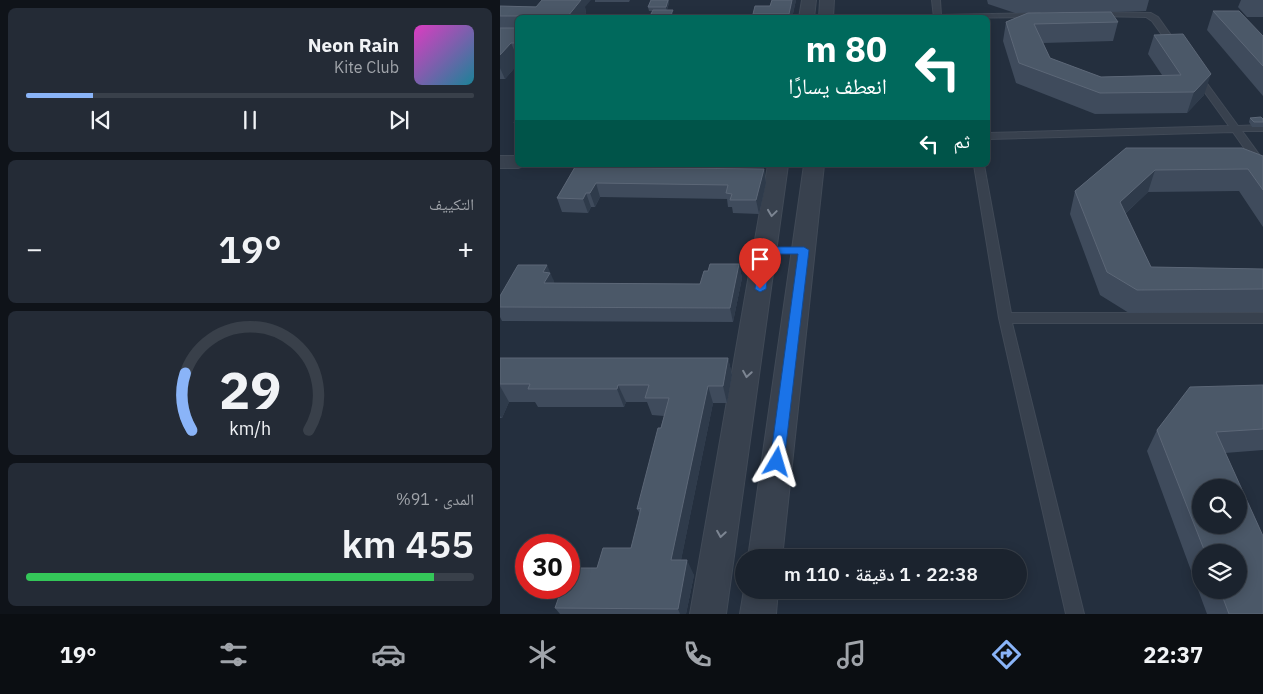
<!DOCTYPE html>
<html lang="ar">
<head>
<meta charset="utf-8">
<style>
	:root { --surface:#1b232e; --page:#242b36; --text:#f1f3f6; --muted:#a0a4aa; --line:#39404a; --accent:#8ab4f8 }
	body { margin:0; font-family:"IBM Plex Sans","Noto Naskh Arabic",sans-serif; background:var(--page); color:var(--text); direction:rtl; height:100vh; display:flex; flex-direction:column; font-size:19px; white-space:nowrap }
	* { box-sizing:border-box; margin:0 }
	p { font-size:16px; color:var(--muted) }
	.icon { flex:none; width:28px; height:28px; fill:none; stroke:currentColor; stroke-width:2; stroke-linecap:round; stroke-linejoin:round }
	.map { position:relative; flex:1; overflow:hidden; direction:ltr }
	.sheet { display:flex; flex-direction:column; gap:8px; padding:8px; background:#0f1319; width:500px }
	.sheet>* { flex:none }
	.hud { position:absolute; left:15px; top:15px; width:475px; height:152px; border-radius:8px; box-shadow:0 2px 12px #0003,0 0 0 1px var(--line); direction:rtl; background:#00695c; color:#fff; overflow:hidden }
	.fabs { position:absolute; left:692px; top:479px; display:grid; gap:10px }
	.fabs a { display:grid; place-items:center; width:55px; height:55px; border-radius:50%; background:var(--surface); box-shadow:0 2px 12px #0003,0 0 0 1px var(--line); font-size:25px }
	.speed { position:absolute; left:15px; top:534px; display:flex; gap:10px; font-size:25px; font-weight:700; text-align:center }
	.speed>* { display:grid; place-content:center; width:65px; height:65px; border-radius:50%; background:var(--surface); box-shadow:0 2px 12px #0003,0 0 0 1px var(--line); line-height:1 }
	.speed .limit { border:8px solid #d22; background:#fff; color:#111 }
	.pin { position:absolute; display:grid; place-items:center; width:42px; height:42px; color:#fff; margin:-51px -21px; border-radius:50% 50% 50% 0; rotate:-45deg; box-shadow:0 0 5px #0007 }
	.pin .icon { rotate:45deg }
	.me { position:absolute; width:55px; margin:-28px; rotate:7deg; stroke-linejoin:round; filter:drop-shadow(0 0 4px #0008) }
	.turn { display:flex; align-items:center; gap:18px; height:105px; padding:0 20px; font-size:22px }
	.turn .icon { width:65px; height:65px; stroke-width:2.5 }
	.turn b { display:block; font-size:35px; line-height:42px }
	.then { display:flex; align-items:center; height:48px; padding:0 20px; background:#0003; gap:10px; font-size:19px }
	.big { font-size:38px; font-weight:600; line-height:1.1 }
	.sheet .tile { flex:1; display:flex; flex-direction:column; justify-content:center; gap:8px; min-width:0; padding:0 18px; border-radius:8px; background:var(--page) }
	.sheet .dial { align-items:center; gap:0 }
	.dial svg { height:130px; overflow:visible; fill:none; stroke:var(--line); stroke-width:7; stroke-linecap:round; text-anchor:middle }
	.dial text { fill:var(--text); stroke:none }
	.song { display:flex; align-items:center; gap:15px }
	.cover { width:60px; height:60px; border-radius:8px; background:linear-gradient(135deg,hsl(310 70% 55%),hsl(190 70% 35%)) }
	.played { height:5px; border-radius:2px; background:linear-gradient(90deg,var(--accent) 15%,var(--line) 15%) }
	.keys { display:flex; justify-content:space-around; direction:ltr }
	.heat { display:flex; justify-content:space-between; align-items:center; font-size:28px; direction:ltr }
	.charge { height:8px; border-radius:4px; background:linear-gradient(90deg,#34c759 91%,var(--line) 0) }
	.trip { position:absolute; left:235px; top:549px; width:292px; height:50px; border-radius:25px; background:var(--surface); box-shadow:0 2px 12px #0003,0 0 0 1px var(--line); font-weight:600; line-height:50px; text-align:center; direction:rtl }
	.dock { display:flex; height:80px; justify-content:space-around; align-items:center; background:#0b0e12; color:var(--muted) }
	.dock .icon { width:35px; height:35px }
	.dock .active { color:var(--accent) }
	.dock b { font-size:22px; color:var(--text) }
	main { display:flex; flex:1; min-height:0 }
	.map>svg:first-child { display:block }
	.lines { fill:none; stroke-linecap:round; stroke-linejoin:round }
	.service-casing { stroke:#414a57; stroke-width:2 }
	.minor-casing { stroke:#414a57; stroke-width:2 }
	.service { fill:#38414e; fill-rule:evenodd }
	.minor { fill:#38414e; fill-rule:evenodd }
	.wall { fill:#3f4b5c; fill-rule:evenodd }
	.shaded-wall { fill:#2f3b4b }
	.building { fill:#4b5868; stroke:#5c6777; fill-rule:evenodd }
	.oneway { stroke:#7c8592 }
	.route { fill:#1a73e8; stroke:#114b97 }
</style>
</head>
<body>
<main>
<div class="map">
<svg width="763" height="614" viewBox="0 0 763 614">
	<rect width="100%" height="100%" fill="#242f3e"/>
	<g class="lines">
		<defs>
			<g id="service">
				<polygon points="432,0 440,0 441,15 539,13 543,15 539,17 434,18"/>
				<polygon points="594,12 651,13 658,17 680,48 673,50 652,21 646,17 597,16 593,14"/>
				<polygon points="694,74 700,74 738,126 763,125 763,131 742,131 763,160 763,170 759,169 733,132 488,139 488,133 729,126 693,76"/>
				<polygon points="474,165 484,165 511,313 763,313 763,323 512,323 584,614 566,614 499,318"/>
			</g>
			<g id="minor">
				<polygon points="302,0 316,0 314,18 299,18"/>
				<polygon points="320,0 334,0 333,18 319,18"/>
				<polygon points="0,156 18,156 18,165 26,165 18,168 0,168"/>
				<polygon points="268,165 288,165 226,614 190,614"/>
				<polygon points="304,165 324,165 282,558 248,558"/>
				<polygon points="244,590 278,590 276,614 240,614"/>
			</g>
		</defs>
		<!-- service casing -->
		<use href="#service" class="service-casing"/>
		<!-- minor casing -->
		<use href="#minor" class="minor-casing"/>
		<!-- service -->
		<use href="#service" class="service"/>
		<!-- minor -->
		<use href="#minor" class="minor"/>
	</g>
	<!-- wall -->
	<g class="wall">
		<polygon points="95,0 130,0 129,2 95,2"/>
		<polygon points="151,0 169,0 169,3 167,10 173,14 172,18 149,18 153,11 149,11 148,7"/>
		<polygon points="272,0 296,0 292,18 253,18 253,14 270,6"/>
		<polygon points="487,0 649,0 646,11 611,12 618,22 613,41 543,43 550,58 601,77 662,75 648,54 654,35 704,95 687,113 595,114 516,83 503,41 506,22 562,12 515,13 488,4"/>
		<polygon points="741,0 763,0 763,17 747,17 738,7"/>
		<polygon points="0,6 85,7 86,13 83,18 18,18 18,64 5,79 0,79"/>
		<polygon points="713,11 763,36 763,96 707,30"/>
		<polygon points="18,117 18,132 14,123"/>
		<polygon points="750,118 763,122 763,127 752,127 749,122"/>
		<polygon points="626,148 763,156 763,227 739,191 648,192 625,214 651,267 763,269 763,312 629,313 600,295 570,214 575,191"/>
		<polygon points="75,167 264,169 266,183 259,214 233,213 232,207 228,207 227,199 100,197 95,207 91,207 88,213 62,212 57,198"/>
		<polygon points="239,264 242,278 233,322 2,321 0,317 0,296 53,279 54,283 200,284 208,271"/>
		<polygon points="0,358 228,358 232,375 227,403 213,403 181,560 194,575 186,614 60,614 55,608 97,568 131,548 140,514 137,509 164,416 152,415 147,402 126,402 124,407 38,407 35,402 9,402 2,418 0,418"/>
		<path d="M763,385V450L725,453L763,614H707L647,451L657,430ZM701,552H739V590H701Z"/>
	</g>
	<!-- shaded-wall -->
	<g class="shaded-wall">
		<polygon points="81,0 91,0 85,7 86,13 83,18 68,18 68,16"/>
		<polygon points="168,0 169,3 166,11 166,7"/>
		<polygon points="292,0 296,0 292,18 289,18 289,14"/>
		<polygon points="173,10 173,14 172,18 169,18"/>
		<polygon points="11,43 18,59 18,64 5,79 0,68 0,55"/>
		<polygon points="711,74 704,95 687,113 694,92"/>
		<polygon points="264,169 266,183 259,214 256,200"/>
		<polygon points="655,170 648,192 613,225 620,202"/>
		<polygon points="96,183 100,197 95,207 90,193"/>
		<polygon points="86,193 91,207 88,213 83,199"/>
		<polygon points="239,264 242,278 233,322 230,308"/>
		<polygon points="47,265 53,279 56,287 44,283 43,272"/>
		<polygon points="228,358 232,375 227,403 223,386"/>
		<polygon points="118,385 126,402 124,407 117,389"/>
		<polygon points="0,386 9,402 2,418 0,416"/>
		<polygon points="208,386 213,403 178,575 171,560"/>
		<polygon points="187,560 194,575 186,614 180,614 178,609"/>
	</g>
	<!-- building -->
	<g class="building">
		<polygon points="42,0 81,0 68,16 0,16 0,6 36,7"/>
		<polygon points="151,0 168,0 166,7 148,7"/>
		<polygon points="272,0 292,0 289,14 253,14 255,6 270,6"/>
		<polygon points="153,10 173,10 169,18 149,18"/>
		<polygon points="713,11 739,11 763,36 763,66"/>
		<polygon points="611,12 618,22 534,24 550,58 601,77 681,75 654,35 683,34 711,74 694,92 600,93 519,63 506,22 528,13"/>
		<polygon points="0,28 18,28 18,43 11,43 0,55"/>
		<polygon points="18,117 18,123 14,123"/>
		<polygon points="761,117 763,119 763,122 754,122 750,118"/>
		<polygon points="626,148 742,148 763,156 763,190 748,169 655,170 620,202 651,267 763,269 763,289 637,290 607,272 575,191"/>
		<polygon points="75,167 264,169 256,200 230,200 232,194 226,193 228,185 96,183 90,193 86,193 83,199 57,198"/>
		<polygon points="210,264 239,264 230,308 0,307 0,296 18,265 47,265 43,272 50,273 44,283 200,284 204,271 208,271"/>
		<polygon points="0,358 228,358 223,386 208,386 171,560 187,560 178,609 55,608 62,588 69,588 69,568 97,568 103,548 131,548 141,508 137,509 158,428 161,428 169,398 145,398 149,385 118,385 117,389 28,389 30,384 0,384"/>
		<path d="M763,385V429L716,432L763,536V614H729L720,590H739V552H705L657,430L690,387ZM701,488H739V525H701Z"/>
	</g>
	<!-- one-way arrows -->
	<defs><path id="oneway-chevron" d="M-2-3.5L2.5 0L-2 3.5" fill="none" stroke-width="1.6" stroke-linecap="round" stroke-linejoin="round" transform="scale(1.25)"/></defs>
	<g class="oneway">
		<use href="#oneway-chevron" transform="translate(272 213) rotate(98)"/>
		<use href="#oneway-chevron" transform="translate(247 374) rotate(99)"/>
		<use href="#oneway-chevron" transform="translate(221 534) rotate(99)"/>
	</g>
	<!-- route -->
	<polygon class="route" points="266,247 304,247 309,250 284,462 282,466 277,467 272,466 270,462 298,254 271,254 266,289 260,292 255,289 261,250"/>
</svg>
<div class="fabs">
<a><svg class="icon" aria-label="search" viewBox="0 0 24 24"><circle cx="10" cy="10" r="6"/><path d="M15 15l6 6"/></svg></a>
<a><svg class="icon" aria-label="layers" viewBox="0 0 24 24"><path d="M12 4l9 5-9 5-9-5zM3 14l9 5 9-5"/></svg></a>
</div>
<div class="speed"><div class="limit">30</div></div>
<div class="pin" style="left:260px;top:289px;background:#d93025"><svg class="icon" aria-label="arrive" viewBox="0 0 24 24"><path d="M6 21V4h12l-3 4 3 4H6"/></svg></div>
<svg class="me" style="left:277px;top:462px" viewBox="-20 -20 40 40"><path d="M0-17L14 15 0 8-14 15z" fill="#1a73e8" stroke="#fff" stroke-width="4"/></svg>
<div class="trip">22:38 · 1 دقيقة · 110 m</div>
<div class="hud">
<div class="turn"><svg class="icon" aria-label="left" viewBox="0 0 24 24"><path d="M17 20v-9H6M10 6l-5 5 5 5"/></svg><div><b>80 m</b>انعطف يسارًا</div></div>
<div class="then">ثم<svg class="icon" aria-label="left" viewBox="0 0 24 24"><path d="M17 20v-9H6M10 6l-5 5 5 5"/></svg></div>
</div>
</div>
<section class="sheet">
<div class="tile">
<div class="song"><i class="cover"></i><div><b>Neon Rain</b><p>Kite Club</p></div></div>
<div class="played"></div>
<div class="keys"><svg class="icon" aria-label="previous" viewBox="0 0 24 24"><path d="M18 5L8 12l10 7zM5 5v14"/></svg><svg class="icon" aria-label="pause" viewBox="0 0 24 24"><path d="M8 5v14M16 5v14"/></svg><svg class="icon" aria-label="next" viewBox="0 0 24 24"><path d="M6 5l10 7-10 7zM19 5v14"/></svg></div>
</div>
<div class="tile"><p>التكييف</p>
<div class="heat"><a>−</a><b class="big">19°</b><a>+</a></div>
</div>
<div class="tile dial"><svg viewBox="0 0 100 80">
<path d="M14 69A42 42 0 1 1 86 69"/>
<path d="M14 69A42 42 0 0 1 10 34" stroke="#8ab4f8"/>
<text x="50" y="56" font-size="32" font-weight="700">29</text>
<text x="50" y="72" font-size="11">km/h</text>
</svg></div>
<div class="tile"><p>المدى · 91%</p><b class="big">455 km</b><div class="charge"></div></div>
</section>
</main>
<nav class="dock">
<b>22:37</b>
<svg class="icon active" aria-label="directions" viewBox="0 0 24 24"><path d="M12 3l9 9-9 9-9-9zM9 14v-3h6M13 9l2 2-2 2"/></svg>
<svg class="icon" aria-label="music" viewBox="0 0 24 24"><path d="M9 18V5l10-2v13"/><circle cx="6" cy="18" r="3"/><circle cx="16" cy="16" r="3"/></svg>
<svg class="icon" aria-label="phone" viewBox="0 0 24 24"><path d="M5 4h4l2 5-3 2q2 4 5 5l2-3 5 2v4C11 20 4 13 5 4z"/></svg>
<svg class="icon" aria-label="climate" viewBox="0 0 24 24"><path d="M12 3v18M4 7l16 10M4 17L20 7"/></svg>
<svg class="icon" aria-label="car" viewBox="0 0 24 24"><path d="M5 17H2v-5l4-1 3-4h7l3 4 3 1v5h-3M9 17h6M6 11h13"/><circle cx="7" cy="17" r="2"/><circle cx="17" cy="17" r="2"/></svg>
<svg class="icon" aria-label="filters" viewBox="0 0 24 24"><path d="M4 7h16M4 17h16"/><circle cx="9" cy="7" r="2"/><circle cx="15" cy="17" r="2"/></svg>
<b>19°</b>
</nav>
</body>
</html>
